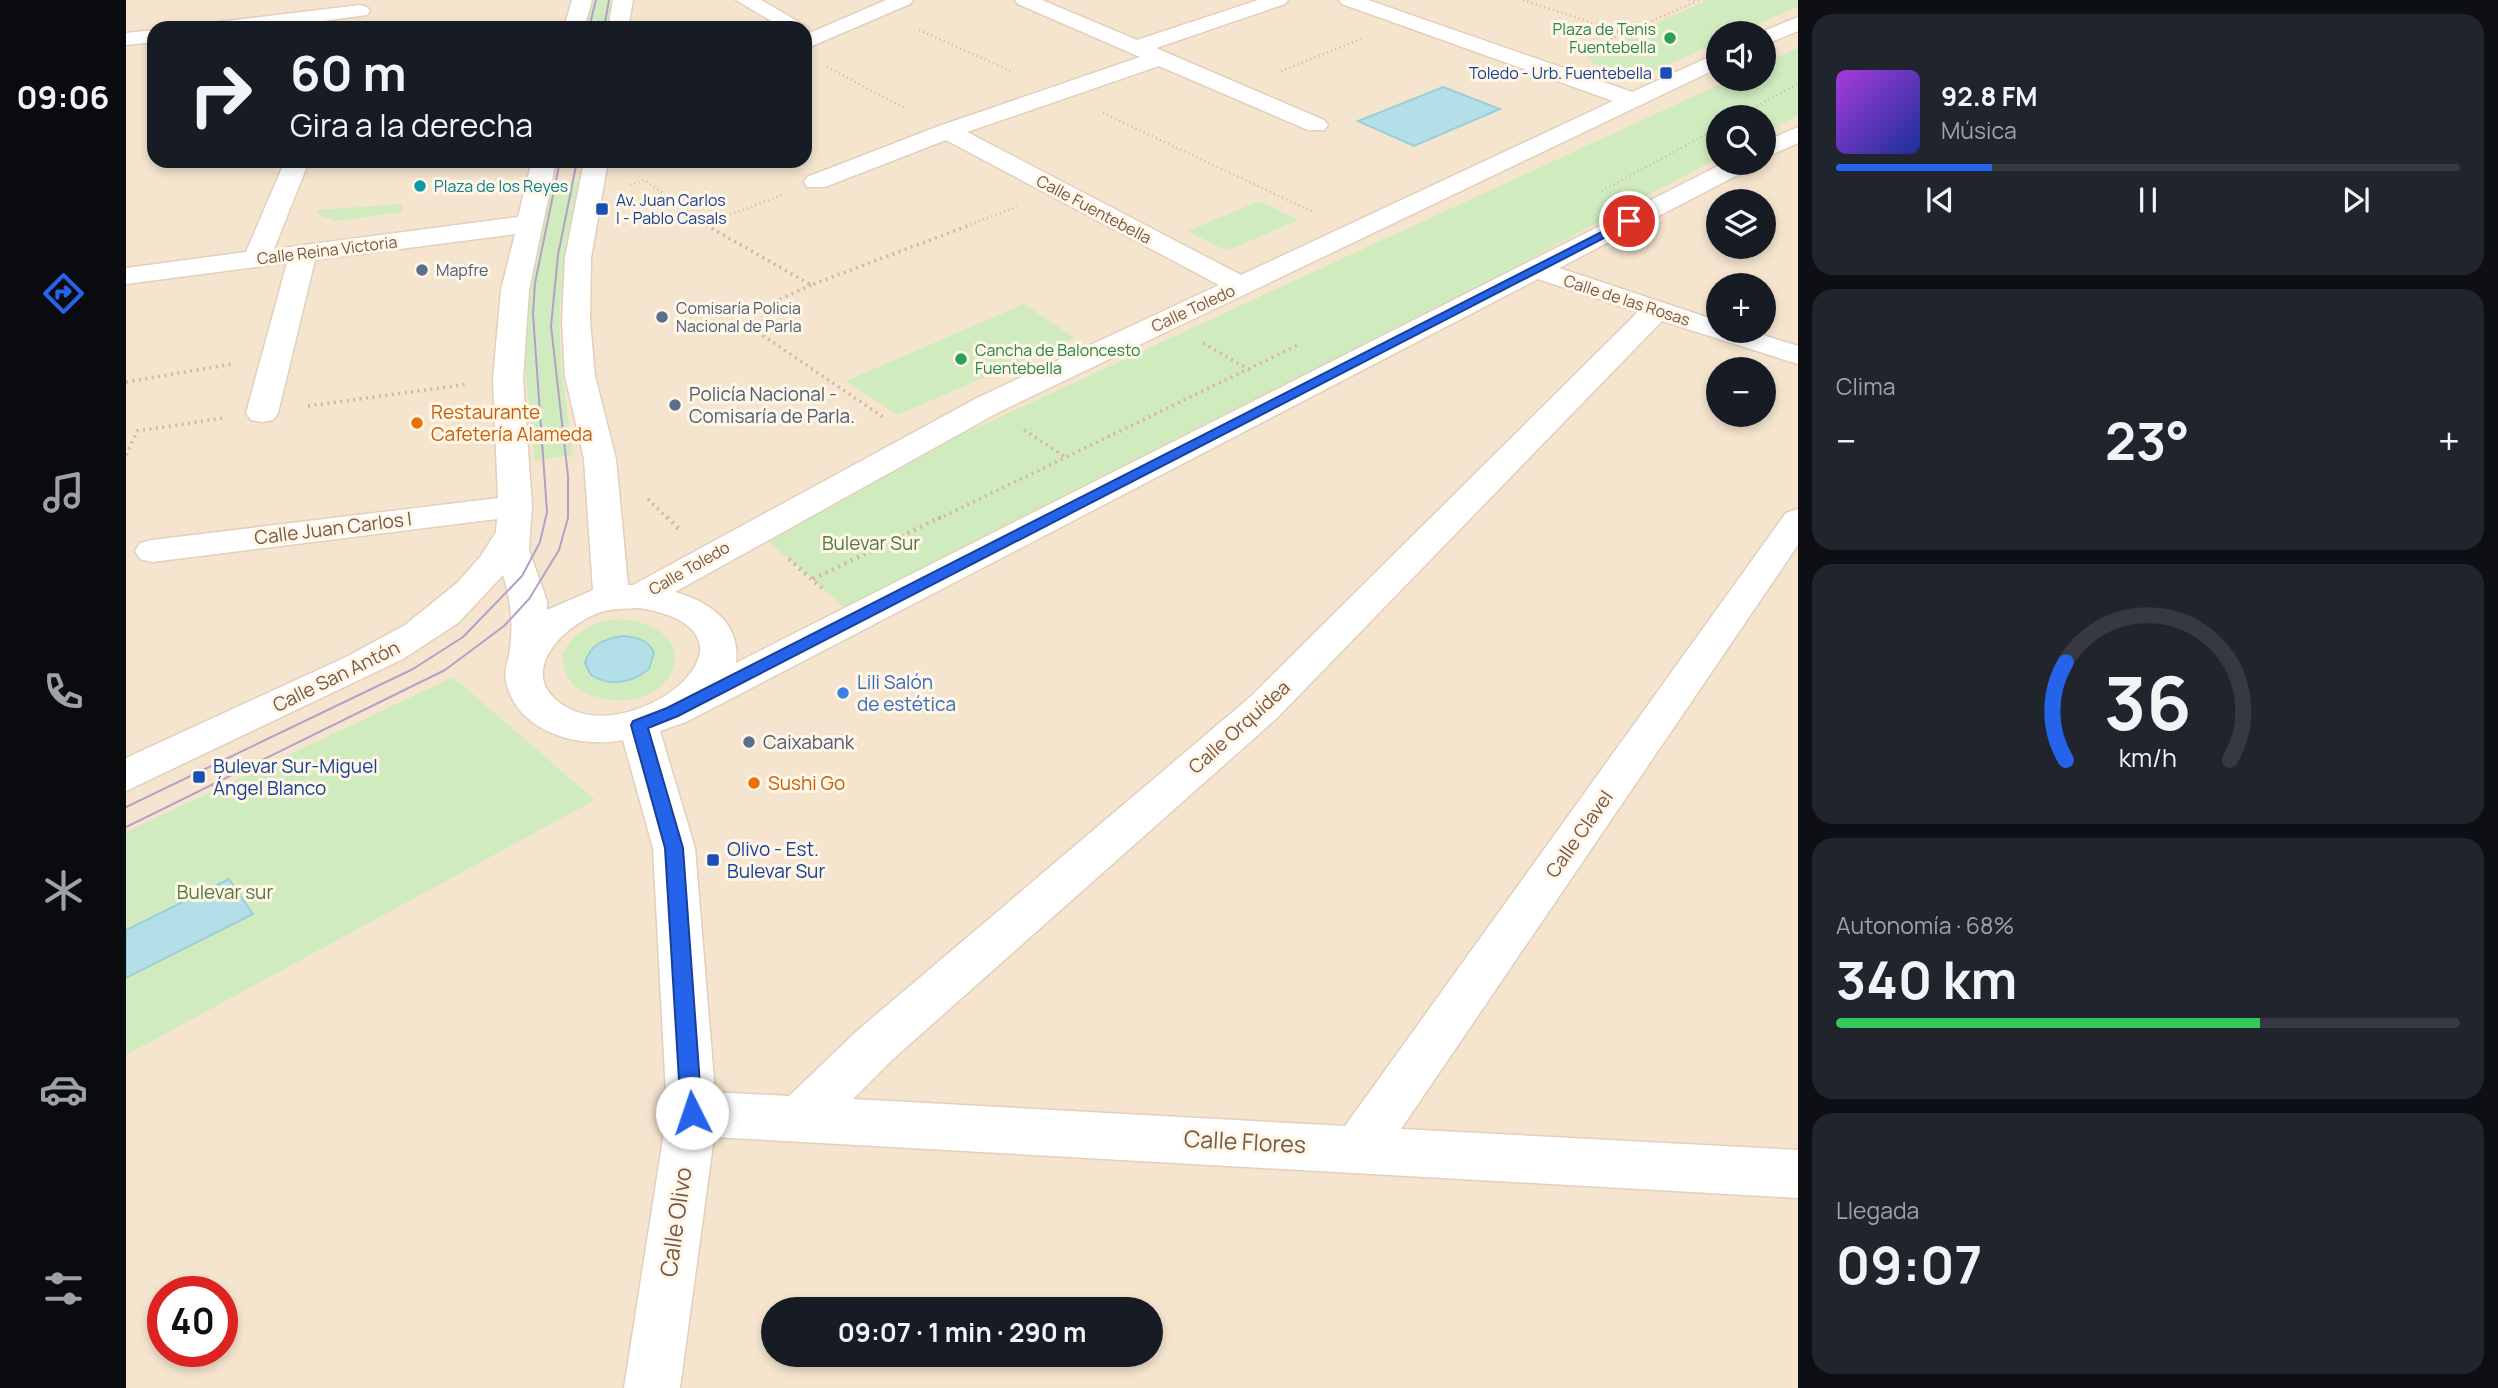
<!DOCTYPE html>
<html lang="es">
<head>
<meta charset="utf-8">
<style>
	:root { --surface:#171b24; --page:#20242c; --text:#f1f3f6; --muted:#9ea1a6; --line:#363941; --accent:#2563eb }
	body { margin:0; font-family:Manrope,sans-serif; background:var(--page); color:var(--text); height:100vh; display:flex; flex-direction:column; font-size:26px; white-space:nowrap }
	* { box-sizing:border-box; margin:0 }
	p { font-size:23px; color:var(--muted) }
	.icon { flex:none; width:38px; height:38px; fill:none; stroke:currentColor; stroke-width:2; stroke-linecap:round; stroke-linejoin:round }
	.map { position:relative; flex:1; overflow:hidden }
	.sheet { display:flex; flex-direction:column; gap:14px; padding:14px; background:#0d0f14; width:700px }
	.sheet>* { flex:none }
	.guide { position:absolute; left:21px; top:21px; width:665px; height:147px; border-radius:21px; box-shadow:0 4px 10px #0003; background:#171b24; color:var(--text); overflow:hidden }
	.controls { position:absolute; left:1580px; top:21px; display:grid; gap:14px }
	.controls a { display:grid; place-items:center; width:70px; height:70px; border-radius:50%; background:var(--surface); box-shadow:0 4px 10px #0003; font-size:35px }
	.speed { position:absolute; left:21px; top:1276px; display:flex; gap:14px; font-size:35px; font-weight:700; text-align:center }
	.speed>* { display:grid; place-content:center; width:91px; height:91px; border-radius:50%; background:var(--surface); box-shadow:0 4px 10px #0003; line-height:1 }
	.speed .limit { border:10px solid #d22; background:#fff; color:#111 }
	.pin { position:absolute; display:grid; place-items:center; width:60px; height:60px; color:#fff; margin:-30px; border:4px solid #fff; border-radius:50%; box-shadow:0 2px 7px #0007 }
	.me { position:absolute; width:77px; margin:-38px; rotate:356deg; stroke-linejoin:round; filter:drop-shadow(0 0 5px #0008) }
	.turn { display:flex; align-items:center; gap:24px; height:147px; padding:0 28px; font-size:32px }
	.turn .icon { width:91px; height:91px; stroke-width:2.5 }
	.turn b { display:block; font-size:49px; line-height:60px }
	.big { font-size:52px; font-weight:700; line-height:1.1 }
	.sheet .card { flex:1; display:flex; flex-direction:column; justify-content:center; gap:10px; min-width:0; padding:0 24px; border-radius:21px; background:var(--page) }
	.sheet .dial { align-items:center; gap:0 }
	.dial svg { height:182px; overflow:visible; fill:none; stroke:var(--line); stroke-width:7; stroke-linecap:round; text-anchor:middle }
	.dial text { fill:var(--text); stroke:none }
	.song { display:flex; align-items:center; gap:21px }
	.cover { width:84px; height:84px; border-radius:10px; background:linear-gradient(135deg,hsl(280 70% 55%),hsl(230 70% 35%)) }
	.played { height:7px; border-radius:4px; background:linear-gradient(90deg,var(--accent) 25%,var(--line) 25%) }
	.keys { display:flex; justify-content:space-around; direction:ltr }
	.heat { display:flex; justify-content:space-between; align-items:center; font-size:38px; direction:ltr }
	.charge { height:10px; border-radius:5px; background:linear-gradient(90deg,#34c759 68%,var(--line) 0) }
	.trip { position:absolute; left:635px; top:1297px; width:402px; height:70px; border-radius:35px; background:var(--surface); box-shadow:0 4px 10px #0003; font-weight:700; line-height:70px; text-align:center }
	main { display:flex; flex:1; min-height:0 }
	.tabs { display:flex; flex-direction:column; width:126px; justify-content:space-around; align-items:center; background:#090b0e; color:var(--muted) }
	.tabs .icon { width:49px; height:49px }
	.tabs .current { color:var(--accent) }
	.tabs b { font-size:32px; color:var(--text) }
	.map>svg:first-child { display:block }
	.residential { fill:#f5e5cf; fill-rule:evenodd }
	.green { fill:#d0ecbf; fill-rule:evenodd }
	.water { fill:#b4dfe8; stroke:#9acfda; stroke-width:2 }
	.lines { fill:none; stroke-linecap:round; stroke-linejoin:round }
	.minor-casing { stroke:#e2cfbc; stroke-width:3 }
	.path-far2 { stroke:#d9b49a; stroke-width:2.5; stroke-dasharray:1 3.5; stroke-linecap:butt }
	.path-far1 { stroke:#d9b49a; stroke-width:3.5; stroke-dasharray:2 4.5; stroke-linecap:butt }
	.path { stroke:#d9b49a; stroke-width:4.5; stroke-dasharray:2 5; stroke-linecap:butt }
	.minor { fill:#fff; fill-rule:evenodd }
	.tram { stroke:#b59fc7; stroke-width:2 }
	.route { fill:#2563eb; stroke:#184099; stroke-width:2 }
	.leisure-dot { fill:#2e9e5b; stroke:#fff6e8; stroke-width:2.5 }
	.transit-dot { fill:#1a4fb4; stroke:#fff6e8; stroke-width:2.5 }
	.culture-dot { fill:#0f9aa8; stroke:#fff6e8; stroke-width:2.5 }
	.service-dot { fill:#5c6f8a; stroke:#fff6e8; stroke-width:2.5 }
	.food-dot { fill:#e8710a; stroke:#fff6e8; stroke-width:2.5 }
	.shop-dot { fill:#3f7fe0; stroke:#fff6e8; stroke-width:2.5 }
	.labels { text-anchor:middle; stroke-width:6; stroke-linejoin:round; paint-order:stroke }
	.far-leisure-label { font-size:16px; fill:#27864d; stroke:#fff6e8; text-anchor:end }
	.far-transit-label { font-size:16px; fill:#164399; stroke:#fff6e8; text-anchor:end }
	.far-culture-label { font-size:16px; fill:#0d838f; stroke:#fff6e8; text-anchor:start }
	.far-street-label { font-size:16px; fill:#765846; stroke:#fff6e8 }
	.far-service-label { font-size:16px; fill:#4e5e75; stroke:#fff6e8; text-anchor:start }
	.service-label { font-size:19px; fill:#4e5e75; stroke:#fff6e8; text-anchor:start }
	.food-label { font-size:19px; fill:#c56008; stroke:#fff6e8; text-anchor:start }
	.street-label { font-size:19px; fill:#765846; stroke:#fff6e8 }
	.park-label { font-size:19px; fill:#4f7c3e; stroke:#fff6e8 }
	.shop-label { font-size:19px; fill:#366cbe; stroke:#fff6e8; text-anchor:start }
	.transit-label { font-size:19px; fill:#164399; stroke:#fff6e8; text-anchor:start }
	.near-street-label { font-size:23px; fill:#765846; stroke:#fff6e8 }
</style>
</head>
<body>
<main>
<nav class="tabs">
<b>09:06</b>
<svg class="icon current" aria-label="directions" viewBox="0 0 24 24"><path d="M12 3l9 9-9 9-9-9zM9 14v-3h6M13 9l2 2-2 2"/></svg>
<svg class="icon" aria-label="music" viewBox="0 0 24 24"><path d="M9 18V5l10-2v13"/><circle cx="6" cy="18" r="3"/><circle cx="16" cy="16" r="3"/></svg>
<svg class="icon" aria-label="phone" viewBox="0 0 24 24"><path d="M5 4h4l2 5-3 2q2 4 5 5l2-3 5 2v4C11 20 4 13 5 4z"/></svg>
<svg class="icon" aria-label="climate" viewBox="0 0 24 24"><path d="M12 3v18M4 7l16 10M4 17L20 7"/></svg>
<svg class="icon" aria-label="car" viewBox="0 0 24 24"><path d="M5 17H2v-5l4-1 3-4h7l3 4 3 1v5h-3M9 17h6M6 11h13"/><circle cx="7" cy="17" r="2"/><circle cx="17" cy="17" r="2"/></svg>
<svg class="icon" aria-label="filters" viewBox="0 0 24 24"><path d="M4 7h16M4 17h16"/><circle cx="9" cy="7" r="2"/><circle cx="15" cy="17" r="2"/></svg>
</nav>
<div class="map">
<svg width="1672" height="1388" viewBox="0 0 1672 1388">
	<rect width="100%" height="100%" fill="#fdf3e1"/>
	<!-- residential -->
	<path class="residential" d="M0,0H1672V1388H0ZM28,28H679V161H28ZM1592,33H1638V79H1592ZM1592,117H1638V163H1592ZM1592,201H1638V247H1592ZM1592,285H1638V331H1592ZM1592,369H1638V415H1592ZM37,1292H96V1351H37ZM648,1309H1026V1354H648Z"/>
	<!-- green -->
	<g class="green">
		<polygon points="465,0 488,0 483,28 459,28"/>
		<polygon points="1582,0 1672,0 1672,6 1613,33 1592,33 1592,42 1512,79 1469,64 1458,55"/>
		<polygon points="1672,48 1672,115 1638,134 1638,117 1592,117 1592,158 732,619 629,530 1605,79 1638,79 1638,63"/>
		<path d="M454,181C445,223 436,266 434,309C432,358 441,407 447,455L409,461L399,366L400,315L423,182Z"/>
		<polygon points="1133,201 1172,220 1100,251 1062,231"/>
		<polygon points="276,204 276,212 210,221 190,214 192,210"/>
		<polygon points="898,304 949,338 771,415 720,381"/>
		<path d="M491,619C588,624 550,720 471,697C447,691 439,679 436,655C448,631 465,623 491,619ZM496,636L517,640L527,661C517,680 493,686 473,680Z"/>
		<polygon points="327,677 469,800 0,1055 0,832"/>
	</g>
	<!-- water -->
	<g class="water">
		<polygon points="1317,87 1374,109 1288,146 1232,121"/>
		<path d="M496,636C510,637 522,639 528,653L523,669C505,683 485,687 465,675L459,663C464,644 479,639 496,636Z"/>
		<polygon points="103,879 127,914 0,978 0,930"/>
	</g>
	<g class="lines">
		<defs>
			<g id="minor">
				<polygon points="446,0 466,0 458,28 438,28"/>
				<polygon points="487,0 507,0 502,28 482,28"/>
				<polygon points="610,0 635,0 683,28 679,33 679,28 657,28"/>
				<polygon points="760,0 787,0 784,4 679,49 679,35"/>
				<path d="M889,0H916L1011,40L1132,0H1162L1159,4L1030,48L1198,120L1202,125L1198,130H1182L1033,66L841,132L1115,275L1487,101L1216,4L1213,0H1242L1506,92L1592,53V68L873,412L549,592C584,602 615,623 610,663L1598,163H1628L1625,168L1433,268L1592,321V331H1624L1672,346V364L1536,321L1151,718L766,1060L727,1099L1219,1126L1660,513L1672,509V545L1275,1129L1672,1150V1198L588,1137L554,1388H498L541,1113L527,848L497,740C453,749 390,732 380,681C378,671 381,664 383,655C388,628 385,600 377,575L332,623L277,659L0,791V758L220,657L279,625L331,583L354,557L370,532L371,519L26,562L14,559L9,551L14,543L26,540L372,498L367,379L375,290L389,234L189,260L152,413L147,420L136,422L125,420L120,413L161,263L0,284V268L120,252L159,161H183L148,249L392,217L406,161H430L403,290L397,379L406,506L403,550L421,601V610L467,590L458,459L439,376L436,321L439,258L458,161H482L465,258L464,321L469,376L490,459L502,585H507L851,398L1093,285L820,140L699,187H681L678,182L681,177L813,126L1014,57L892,4ZM1412,279L1512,312L1123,698L732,1030L663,1096L589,1092L569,848L534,731L560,722ZM514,608C654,632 515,744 444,709C387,680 431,629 472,613C485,608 500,609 514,608Z"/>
				<polygon points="234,5 241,7 244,11 241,15 144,28 82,28 92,22"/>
				<polygon points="1672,17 1672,31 1638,45 1638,33 1633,33"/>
				<polygon points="28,30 28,42 0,45 0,33"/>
				<polygon points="1672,127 1672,143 1638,158 1638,142"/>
			</g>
		</defs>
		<!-- minor casing -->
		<use href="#minor" class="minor-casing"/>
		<!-- path-far2 -->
		<g class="path-far2">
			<polyline points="1397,0 1497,33"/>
			<polyline points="1563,0 1573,0"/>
			<polyline points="793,30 887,72"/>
			<polyline points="1464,48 1569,2"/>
			<polyline points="701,67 780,109"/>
			<polyline points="1155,71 1235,39"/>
			<polyline points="977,113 1187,212"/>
			<polyline points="1611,117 1672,84"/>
			<polyline points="504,185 519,180 579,224 656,195"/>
			<polyline points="1476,191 1592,128"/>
			<polyline points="579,224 583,226"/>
			<polyline points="840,226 891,207"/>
		</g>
		<!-- path-far1 -->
		<g class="path-far1">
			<polyline points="580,225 685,285 844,225"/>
			<polyline points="685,285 631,310 620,324 760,419"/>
			<polyline points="1077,343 1124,370"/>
			<polyline points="0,382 106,364"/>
			<polyline points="182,406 343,384"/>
			<polyline points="898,430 941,458"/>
			<polyline points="0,455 11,431 97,418"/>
			<polyline points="522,499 542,519"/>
			<polyline points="812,519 1172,345"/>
		</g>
		<!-- path -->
		<g class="path">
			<polyline points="541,517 553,529"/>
			<polyline points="663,559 698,590"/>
			<polyline points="687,579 815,517"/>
		</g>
		<!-- minor -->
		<use href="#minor" class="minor"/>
		<!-- tram -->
		<g class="tram">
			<polyline points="463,28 470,0"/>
			<polyline points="478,28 483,0"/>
			<polyline points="0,807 287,669 337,637 396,576 414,542 421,512 407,314 409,283 434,161"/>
			<polyline points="0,827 319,670 378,626 403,599 433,550 442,518 442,476 425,326 432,255 451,161"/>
		</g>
	</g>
	<!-- route -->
	<polygon class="route" points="1503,218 1508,221 1507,223 552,716 522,728 557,848 576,1113 573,1119 566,1122 558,1119 555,1113 539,848 505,725 507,721 541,708"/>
	<!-- markers -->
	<g class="leisure-dot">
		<circle cx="1544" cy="38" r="7"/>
		<circle cx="835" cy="359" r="7"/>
	</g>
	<g class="transit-dot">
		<rect x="1533" y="66" width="14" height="14" rx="3.5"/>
		<rect x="469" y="202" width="14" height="14" rx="3.5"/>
		<rect x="66" y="770" width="14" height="14" rx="3.5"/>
		<rect x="580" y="853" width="14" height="14" rx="3.5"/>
	</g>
	<circle class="culture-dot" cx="294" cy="186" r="7"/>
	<g class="service-dot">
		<circle cx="296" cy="270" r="7"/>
		<circle cx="536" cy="317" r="7"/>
		<circle cx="549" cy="405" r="7"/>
		<circle cx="623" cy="742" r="7"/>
	</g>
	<g class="food-dot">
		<circle cx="291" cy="423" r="7"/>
		<circle cx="628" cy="783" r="7"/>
	</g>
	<circle class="shop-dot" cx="717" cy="693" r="7"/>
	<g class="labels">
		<!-- far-leisure labels -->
		<g class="far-leisure-label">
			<text x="1530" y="35">Plaza de Tenis<tspan x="1530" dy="18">Fuentebella</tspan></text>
			<text x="849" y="356" text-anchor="start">Cancha de Baloncesto<tspan x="849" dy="18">Fuentebella</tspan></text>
		</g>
		<!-- far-transit labels -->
		<g class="far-transit-label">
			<text x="1526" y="79">Toledo - Urb. Fuentebella</text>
			<text x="490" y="206" text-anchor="start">Av. Juan Carlos<tspan x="490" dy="18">I - Pablo Casals</tspan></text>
		</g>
		<!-- far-culture labels -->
		<g class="far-culture-label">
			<text x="308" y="192">Plaza de los Reyes</text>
		</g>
		<!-- far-street labels -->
		<g class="far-street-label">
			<text transform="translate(968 209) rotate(28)" y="6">Calle Fuentebella</text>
			<text transform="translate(201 250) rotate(-7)" y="6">Calle Reina Victoria</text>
			<text transform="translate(1501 300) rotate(18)" y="6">Calle de las Rosas</text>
			<text transform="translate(1067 308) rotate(-25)" y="6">Calle Toledo</text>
			<text transform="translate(563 568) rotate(-30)" y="6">Calle Toledo</text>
		</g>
		<!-- far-service labels -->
		<g class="far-service-label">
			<text x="310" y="276">Mapfre</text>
			<text x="550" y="314">Comisaría Policia<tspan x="550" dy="18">Nacional de Parla</tspan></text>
		</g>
		<!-- service labels -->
		<g class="service-label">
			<text x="563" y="401">Policía Nacional -<tspan x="563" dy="22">Comisaría de Parla.</tspan></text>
			<text x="637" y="749">Caixabank</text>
		</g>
		<!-- food labels -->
		<g class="food-label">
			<text x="305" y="419">Restaurante<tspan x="305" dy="22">Cafetería Alameda</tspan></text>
			<text x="642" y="790">Sushi Go</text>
		</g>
		<!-- street labels -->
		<g class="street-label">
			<text transform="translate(207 528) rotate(-7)" y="7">Calle Juan Carlos I</text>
			<text transform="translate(210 676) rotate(-26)" y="7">Calle San Antón</text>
			<text transform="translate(1113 727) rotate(-42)" y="7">Calle Orquídea</text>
			<text transform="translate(1453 834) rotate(-55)" y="7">Calle Clavel</text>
		</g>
		<!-- park labels -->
		<g class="park-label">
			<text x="745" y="550">Bulevar Sur</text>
			<text x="99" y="899">Bulevar sur</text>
		</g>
		<!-- shop labels -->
		<g class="shop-label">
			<text x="731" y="689">Lili Salón<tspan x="731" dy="22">de estética</tspan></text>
		</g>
		<!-- transit labels -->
		<g class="transit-label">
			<text x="87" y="773">Bulevar Sur-Miguel<tspan x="87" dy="22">Ángel Blanco</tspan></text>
			<text x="601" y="856">Olivo - Est.<tspan x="601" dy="22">Bulevar Sur</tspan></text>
		</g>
		<!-- near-street labels -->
		<g class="near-street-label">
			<text transform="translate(1119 1142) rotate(3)" y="8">Calle Flores</text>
			<text transform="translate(550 1222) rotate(-82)" y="8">Calle Olivo</text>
		</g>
	</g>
</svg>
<div class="controls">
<a><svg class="icon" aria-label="sound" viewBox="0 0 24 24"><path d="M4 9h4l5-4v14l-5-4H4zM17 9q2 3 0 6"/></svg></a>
<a><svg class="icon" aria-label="search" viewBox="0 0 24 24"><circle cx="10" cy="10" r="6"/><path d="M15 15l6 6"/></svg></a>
<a><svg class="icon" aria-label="layers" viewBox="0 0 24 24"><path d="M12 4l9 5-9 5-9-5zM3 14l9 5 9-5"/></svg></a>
<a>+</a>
<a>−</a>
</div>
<div class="speed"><div class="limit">40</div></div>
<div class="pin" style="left:1503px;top:221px;background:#d93025"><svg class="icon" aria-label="arrive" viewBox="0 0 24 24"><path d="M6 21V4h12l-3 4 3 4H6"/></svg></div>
<svg class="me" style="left:566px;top:1113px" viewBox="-20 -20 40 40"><circle r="19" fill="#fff"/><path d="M0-13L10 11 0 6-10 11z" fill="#2563eb"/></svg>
<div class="trip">09:07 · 1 min · 290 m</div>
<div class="guide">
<div class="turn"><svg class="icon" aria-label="right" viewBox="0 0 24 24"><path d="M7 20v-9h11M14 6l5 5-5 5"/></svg><div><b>60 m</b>Gira a la derecha</div></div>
</div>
</div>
<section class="sheet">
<div class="card">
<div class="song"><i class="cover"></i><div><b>92.8 FM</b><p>Música</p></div></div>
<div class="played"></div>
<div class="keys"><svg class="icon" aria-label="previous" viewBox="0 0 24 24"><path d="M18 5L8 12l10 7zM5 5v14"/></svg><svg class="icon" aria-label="pause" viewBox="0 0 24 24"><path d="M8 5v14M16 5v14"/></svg><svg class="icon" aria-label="next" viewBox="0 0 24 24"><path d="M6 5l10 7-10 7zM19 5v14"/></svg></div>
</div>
<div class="card"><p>Clima</p>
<div class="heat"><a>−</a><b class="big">23°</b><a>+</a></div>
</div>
<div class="card dial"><svg viewBox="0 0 100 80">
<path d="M14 69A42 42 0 1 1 86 69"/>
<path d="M14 69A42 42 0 0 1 14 26" stroke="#2563eb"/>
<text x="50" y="56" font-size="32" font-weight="700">36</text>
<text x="50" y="72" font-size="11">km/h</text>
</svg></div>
<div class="card"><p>Autonomía · 68%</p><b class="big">340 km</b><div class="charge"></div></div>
<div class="card"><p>Llegada</p><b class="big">09:07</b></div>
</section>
</main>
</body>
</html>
